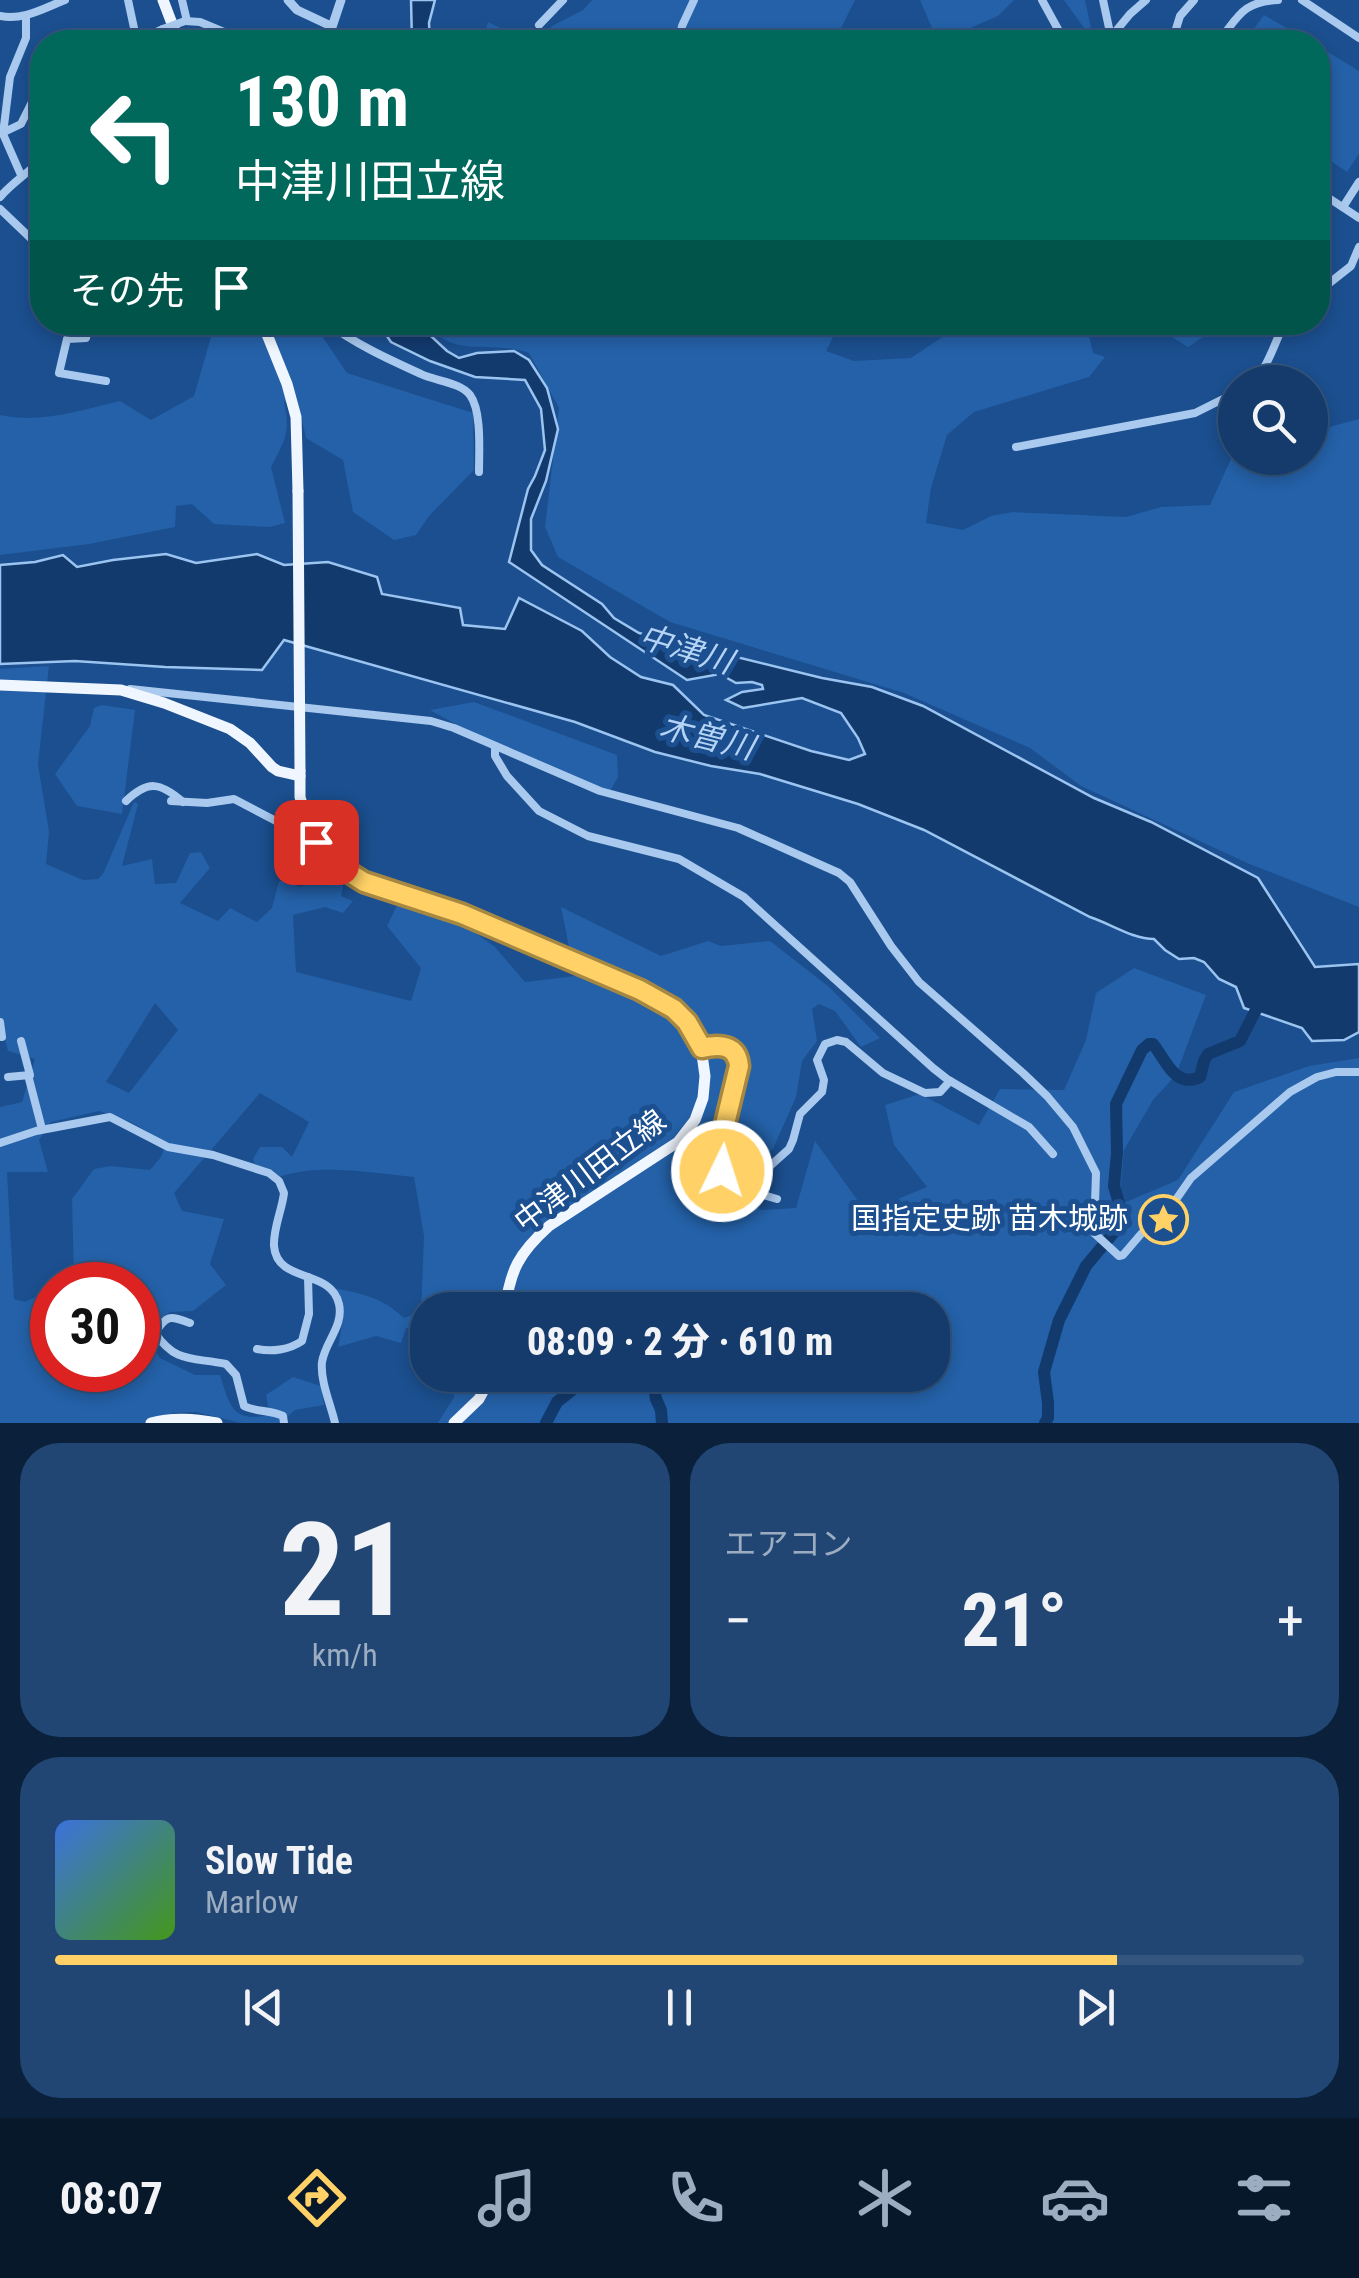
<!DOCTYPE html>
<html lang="ja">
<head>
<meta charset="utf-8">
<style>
	:root { --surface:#143b6b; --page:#214673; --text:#f1f3f6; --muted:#9dadc1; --line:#33557e; --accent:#ffd166 }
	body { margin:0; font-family:"Roboto Condensed","Noto Sans JP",sans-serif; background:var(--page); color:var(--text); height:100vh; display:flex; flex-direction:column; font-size:38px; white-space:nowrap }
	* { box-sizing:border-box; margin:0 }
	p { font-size:32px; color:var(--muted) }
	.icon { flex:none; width:55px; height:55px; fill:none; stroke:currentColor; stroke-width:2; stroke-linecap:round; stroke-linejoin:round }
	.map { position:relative; height:1423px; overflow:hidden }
	.sheet { display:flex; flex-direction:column; gap:20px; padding:20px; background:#0b203b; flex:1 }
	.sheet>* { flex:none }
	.guide { position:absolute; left:30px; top:30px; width:1300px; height:305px; border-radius:40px; box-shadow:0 5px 15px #0003,0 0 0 2px var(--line); background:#00695c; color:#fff; overflow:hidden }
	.controls { position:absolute; left:1218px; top:365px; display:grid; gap:20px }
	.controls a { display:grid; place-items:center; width:110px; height:110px; border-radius:50%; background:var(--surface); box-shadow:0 5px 15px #0003,0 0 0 2px var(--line); font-size:50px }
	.speed { position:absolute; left:30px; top:1262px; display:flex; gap:20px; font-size:50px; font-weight:700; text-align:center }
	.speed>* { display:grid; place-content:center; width:130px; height:130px; border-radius:50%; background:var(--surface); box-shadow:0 5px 15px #0003,0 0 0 2px var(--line); line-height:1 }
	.speed .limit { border:15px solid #d22; background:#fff; color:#111 }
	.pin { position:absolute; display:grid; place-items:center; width:85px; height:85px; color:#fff; margin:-42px; border-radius:20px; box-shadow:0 5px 15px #0006 }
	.me { position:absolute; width:110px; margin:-55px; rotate:4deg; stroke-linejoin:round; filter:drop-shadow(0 0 8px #0008) }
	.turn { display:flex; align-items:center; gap:35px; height:210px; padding:0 40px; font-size:45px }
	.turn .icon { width:130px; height:130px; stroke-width:2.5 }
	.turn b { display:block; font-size:70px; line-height:85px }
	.then { display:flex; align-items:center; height:95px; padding:0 40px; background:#0003; gap:20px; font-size:38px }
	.big { font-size:75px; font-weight:800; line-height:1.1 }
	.sheet .tile { flex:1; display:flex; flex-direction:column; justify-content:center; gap:15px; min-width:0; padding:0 35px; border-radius:40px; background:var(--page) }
	.sheet .dial { align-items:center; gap:0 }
	.dial b { font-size:130px; line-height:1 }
	.song { display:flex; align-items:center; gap:30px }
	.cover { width:120px; height:120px; border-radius:15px; background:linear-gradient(135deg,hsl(220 70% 55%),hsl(100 70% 35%)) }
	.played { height:10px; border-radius:5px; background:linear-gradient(90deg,var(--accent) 85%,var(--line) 85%) }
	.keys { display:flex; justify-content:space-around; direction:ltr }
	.heat { display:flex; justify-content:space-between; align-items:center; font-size:55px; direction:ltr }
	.sheet .tiles { flex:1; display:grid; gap:20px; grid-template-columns:1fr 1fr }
	.tile:last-child { grid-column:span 2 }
	.trip { position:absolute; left:410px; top:1292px; width:540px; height:100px; border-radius:40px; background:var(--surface); box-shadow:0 5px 15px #0003,0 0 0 2px var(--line); font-weight:800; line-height:100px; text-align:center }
	.tabs { display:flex; height:160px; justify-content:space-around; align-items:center; background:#08182b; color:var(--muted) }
	.tabs .icon { width:70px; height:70px }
	.tabs .active { color:var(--accent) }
	.tabs b { font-size:45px; color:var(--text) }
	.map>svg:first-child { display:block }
	.green { fill:#2461a8; fill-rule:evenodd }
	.water { fill:#123a6d; stroke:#9cc4f0; stroke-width:2.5 }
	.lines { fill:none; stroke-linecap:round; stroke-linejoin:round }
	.river { stroke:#123a6d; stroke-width:12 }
	.minor { stroke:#a9c9ee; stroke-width:8 }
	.tertiary { stroke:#a9c9ee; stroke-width:9 }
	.primary { stroke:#f0f6ff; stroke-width:11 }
	.minor-bridge { stroke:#a9c9ee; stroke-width:8 }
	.primary-bridge { stroke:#f0f6ff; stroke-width:11 }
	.route-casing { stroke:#a68842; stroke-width:25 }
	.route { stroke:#ffd166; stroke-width:18 }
	.labels { text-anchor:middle; stroke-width:10; stroke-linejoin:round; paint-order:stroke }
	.street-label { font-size:30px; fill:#fff; stroke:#1b4f8f }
	.poi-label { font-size:30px; fill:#fff; stroke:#1b4f8f; text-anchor:end }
	.water-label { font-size:32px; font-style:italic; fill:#b5d3f5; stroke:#1b4f8f }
</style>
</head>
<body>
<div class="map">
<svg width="1359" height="1423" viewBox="0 0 1359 1423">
	<rect width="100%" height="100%" fill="#1b4f8f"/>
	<!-- green -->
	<g class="green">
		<polygon points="592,0 855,0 834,42 538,42 552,26 583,10"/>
		<polygon points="920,0 1014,0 998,16 938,42"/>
		<polygon points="1064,0 1085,0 1094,42"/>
		<polygon points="1264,15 1311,42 1244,42"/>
		<polygon points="488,22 529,42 482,42"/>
		<polygon points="1318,46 1359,71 1359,154 1347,172 1318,152"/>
		<path d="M215,323H313L347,373L473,413L474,470L429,516L416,535L394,540L353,512L343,460L306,438L297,399L284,402C291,432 285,440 271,467L285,523L270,527L214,524L192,504L176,506L175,527L89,544L0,555V415C40,424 81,410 120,401L151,420L194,396Z"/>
		<path d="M427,323H840L826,351L854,361L911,358L963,323H1086L1093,353L1105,357L1089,377L974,412L947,435L931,488L926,523L963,530L991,516L1013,512L1126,517L1161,507L1210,505L1235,450V458H1310V432L1359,419V907L1247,863L1081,786L1030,748L904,693L670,622L558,557L545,527L559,408L529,353C490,339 452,360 427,323Z"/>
		<polygon points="1150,323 1224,323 1188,347"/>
		<path d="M49,666L38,764L49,832L46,864L83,880L98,879L103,874L134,802L138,804L122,866L152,859L155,884L176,883L190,853L201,852L210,868L180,903L218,921L230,908L257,922L272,908L279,881L289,880L299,887L306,885L314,871L306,859L296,852L316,846L344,880L341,896L353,901L343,913L325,907L293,915L296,972L411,1001L421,968L387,926L400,899L455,918L495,947L525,982L575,976L561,907L661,956L708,941L721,946L770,941L828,986L880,1038L861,1047L835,1011L819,1004L812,1009L817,1041L802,1061L796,1097L773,1149L747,1172L740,1189L761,1210L796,1208L815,1141L866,1212L927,1187L894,1145L885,1105L920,1094L979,1125L1000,1089L1064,1090L1086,1040L1096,993L1134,968L1206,995L1176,1075L1153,1100L1124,1150L1119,1205L1178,1180L1234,1092L1309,1066L1359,1058V1423H438L454,1397L451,1375H932V1310H428L427,1332L418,1328H406L401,1343L376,1336L338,1347C342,1325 347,1307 333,1288C362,1293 383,1298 404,1318L421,1312L424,1236L414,1177C371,1173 321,1163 279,1177L256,1167L253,1159L260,1147H282L292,1157L309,1122L260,1093L174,1193L182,1211L224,1219L210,1264L226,1285L193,1311L170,1312L143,1332L160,1358L195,1375H220C230,1406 232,1423 270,1415L266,1395L293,1377L321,1386L324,1405L295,1410L284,1420V1423H241L196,1412L172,1413L173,1423H0V1107L22,1102L35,1059L8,1051L0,1020V669ZM155,1003L178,1030L129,1093L106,1082ZM99,1111L131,1122L166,1143L161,1157L150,1170L110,1166L94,1169L72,1199L74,1279L62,1285H138V1370H52V1289L25,1302L14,1299L7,1172H48L39,1140L51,1122Z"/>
		<polygon points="474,702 617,755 618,777 609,793 529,765 430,710"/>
		<polygon points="102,705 135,710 122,814 77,806 55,774 90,726 94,708"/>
	</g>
	<!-- water -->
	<g class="water">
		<polygon points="411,0 435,0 429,23 430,42 412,42"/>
		<path d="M378,323H417L447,351L459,358L477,353L514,351L529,360L547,388L558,429L546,481L531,519V550L542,565L602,604L614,618L639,633L822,678L872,687L923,706L1094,798L1151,822L1258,878L1315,967L1359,964V1032L1344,1040L1312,1041L1302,1028L1244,1008L1236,987L1219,979L1204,962L1194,958L1179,959L1165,950L1154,939C1133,939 1111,924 1090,917L924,830L858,804L760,774L711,766L655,752L575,722L284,640L262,670L165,667L75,661L0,664V565L35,562L63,555L77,567L113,560L166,554L196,563L257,554L284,565L328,562L377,577L382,594L460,608L463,625L505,629L519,598L582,631L610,657L641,677L673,685L704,715L811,751L849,760L865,754L858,738L841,713L802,698L743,708L726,700L742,692L763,689L762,685L752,682L736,683L720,674L687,680L509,562L528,489L535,476L545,450L541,409L525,380L475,377L430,361L391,342Z"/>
	</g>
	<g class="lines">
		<!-- river -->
		<g class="river">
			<polyline points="652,1375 656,1399 661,1410 662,1423"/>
			<polyline points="546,1423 557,1402 591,1375"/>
			<path d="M1045,1423L1048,1418V1403L1044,1372L1059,1320L1086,1266L1120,1225L1122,1214L1114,1186L1117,1153L1116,1104L1142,1050L1149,1044H1153C1166,1060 1175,1089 1200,1077L1204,1061L1208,1054L1240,1041L1261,1000"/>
		</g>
		<!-- minor -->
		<g class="minor">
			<polyline points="128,0 137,42"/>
			<polyline points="182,0 187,21"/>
			<polyline points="1042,0 1065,42"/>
			<polyline points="1103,0 1112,42"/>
			<polyline points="1302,0 1359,38"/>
			<path d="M0,16C23,21 44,8 65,0"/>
			<polyline points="185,21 200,22 224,32 228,42"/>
			<polyline points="539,25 563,0"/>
			<polyline points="1111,37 1130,14 1146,0"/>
			<polyline points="137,41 163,29"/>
			<polyline points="679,42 682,26 694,0"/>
			<polyline points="1172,42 1180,16 1194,0"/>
			<path d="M1218,42C1239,16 1242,2 1278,0"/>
			<polyline points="2,133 21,124 34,98 38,99 42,96"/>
			<polyline points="21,175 3,134 10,77 26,38 26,16"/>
			<polyline points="1318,191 1359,218"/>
			<path d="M0,197C14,181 29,173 42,158"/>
			<polyline points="1343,207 1359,182"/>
			<polyline points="0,209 42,249"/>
			<polyline points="1318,292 1351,266 1359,247"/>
			<polyline points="35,305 42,290"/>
			<polyline points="87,322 85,330 87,333 86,338 67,339 59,373 106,381"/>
			<path d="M326,322C355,344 388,359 421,374C435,381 460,382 470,395C482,411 479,452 479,472"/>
			<path d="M1252,382C1268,369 1275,341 1285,322"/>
			<polyline points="1016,447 1195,413 1235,393"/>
			<polyline points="130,689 431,721 454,728 600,791 738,828 839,873 850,882 891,946 919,982 1023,1073 1047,1096 1073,1127 1096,1173 1094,1233 1119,1256 1123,1255 1141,1234 1168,1211 1191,1178 1290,1092 1317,1077 1336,1072 1359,1072"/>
			<polyline points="495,746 495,756 507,776 539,811 588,836 679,859 744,897 933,1068 947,1079 1029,1127 1053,1154"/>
			<path d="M126,801C148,780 160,782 183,802"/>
			<polyline points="171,801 207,803 234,799 295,831"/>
			<path d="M291,848C290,837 297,823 305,814"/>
			<polyline points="0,1022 2,1037"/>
			<path d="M701,1047C723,1044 741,1044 738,1072L718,1158C722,1177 731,1189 752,1185"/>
			<polyline points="28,1075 42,1129"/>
			<polyline points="8,1077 30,1075 21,1041"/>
			<path d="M0,1143L36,1131L110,1117L168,1147L213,1155L269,1173L279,1181L284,1193C282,1210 273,1229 274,1246C277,1284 331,1268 339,1304C344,1326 325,1342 322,1362C320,1381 331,1405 335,1423"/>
			<polyline points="777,1199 756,1193 752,1189 752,1182 789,1149 793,1140 800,1114 822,1092 824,1080 817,1060 825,1044 837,1040 846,1042 883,1073 925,1093 940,1092 950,1081"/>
			<path d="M190,1323C170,1316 167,1314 155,1333C176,1364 193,1357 226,1364L236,1375L244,1406C256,1412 270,1410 283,1416L284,1423"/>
			<path d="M257,1349C272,1352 289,1350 302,1341L309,1314L308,1277"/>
		</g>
		<!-- tertiary -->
		<g class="tertiary">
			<polyline points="288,0 297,10 331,26"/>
			<polyline points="327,42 341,0"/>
		</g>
		<!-- primary -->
		<g class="primary">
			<polyline points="163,0 179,42"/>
			<polyline points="262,322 287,384 296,417 298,491"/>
			<polyline points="0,685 121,690 164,703 230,729 250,743 272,767 278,771 300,776"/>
			<path d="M300,771V797L307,821L316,842L334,863L364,883L462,914L640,990L674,1009L687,1022L695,1035L701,1047L705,1076L703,1098L695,1120L678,1142L549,1226C519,1253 510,1270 505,1310"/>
			<path d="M151,1423C173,1417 194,1419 217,1423"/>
			<polyline points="454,1423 479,1399 492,1375"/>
		</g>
		<!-- minor-bridge -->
		<polyline class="minor-bridge" points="163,29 185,21"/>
		<!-- primary-bridge -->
		<polyline class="primary-bridge" points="298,491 300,771"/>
	</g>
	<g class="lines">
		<defs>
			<path id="route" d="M316,842L334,863L364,882L462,914L640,990L674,1009L687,1022L702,1048C719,1044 737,1044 739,1066L718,1153L722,1171"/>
		</defs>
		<!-- route casing -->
		<use href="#route" class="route-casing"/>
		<!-- route -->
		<use href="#route" class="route"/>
	</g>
	<!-- icons -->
	<defs>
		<symbol id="sight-ring" viewBox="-11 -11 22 22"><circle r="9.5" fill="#1b4f8f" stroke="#ffd166" stroke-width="1.5"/><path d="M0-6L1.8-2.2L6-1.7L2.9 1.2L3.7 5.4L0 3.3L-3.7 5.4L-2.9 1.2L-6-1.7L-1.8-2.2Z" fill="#ffd166"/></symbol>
	</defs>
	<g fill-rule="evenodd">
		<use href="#sight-ring" x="1136" y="1192" width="55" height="55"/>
	</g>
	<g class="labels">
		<!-- street labels -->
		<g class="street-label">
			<text transform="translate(590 1171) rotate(-37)" y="10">中津川田立線</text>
		</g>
		<!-- poi labels -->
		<g class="poi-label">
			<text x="1128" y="1229">国指定史跡 苗木城跡</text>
		</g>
		<!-- water labels -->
		<g class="water-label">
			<text transform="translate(686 649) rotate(17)" y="11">中津川</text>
			<text transform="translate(707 737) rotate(14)" y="11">木曽川</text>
		</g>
	</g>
</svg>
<div class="controls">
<a><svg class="icon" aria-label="search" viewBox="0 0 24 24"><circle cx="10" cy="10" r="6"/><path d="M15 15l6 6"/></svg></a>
</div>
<div class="speed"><div class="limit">30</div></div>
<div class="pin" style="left:316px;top:842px;background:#d93025"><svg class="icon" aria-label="arrive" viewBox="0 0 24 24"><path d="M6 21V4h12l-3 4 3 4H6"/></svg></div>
<svg class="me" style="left:722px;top:1171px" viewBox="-20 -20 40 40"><circle r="17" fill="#ffd166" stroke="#fff" stroke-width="3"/><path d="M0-11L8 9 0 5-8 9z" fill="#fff"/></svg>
<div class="trip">08:09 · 2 分 · 610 m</div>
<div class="guide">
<div class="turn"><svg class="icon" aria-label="left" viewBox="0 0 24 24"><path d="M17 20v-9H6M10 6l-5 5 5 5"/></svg><div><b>130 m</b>中津川田立線</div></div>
<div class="then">その先<svg class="icon" aria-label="arrive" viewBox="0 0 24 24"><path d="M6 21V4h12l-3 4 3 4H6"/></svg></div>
</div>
</div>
<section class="sheet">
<div class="tiles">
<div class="tile dial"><b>21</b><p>km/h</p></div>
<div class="tile"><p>エアコン</p>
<div class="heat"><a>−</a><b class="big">21°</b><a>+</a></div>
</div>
<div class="tile">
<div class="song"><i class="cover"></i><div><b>Slow Tide</b><p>Marlow</p></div></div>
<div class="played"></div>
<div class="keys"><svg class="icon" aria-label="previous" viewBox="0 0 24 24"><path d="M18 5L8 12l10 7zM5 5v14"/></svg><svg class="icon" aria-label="pause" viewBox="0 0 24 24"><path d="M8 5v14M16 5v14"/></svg><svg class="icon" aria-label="next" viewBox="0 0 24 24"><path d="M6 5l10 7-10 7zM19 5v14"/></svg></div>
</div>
</div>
</section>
<nav class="tabs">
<b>08:07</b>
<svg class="icon active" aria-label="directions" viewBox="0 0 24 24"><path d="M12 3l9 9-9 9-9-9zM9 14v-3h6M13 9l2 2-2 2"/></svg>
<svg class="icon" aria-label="music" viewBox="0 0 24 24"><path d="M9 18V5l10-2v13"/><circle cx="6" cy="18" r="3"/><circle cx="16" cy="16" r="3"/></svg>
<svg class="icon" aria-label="phone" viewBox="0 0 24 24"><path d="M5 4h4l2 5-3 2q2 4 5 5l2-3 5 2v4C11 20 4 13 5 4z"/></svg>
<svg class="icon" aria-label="climate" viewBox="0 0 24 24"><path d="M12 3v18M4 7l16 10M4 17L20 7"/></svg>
<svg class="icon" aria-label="car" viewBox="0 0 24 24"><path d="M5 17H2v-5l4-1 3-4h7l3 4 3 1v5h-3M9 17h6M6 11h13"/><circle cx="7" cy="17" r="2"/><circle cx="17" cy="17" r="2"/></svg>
<svg class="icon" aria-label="filters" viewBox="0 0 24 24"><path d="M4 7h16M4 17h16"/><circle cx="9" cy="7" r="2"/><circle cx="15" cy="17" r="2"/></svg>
</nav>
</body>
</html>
